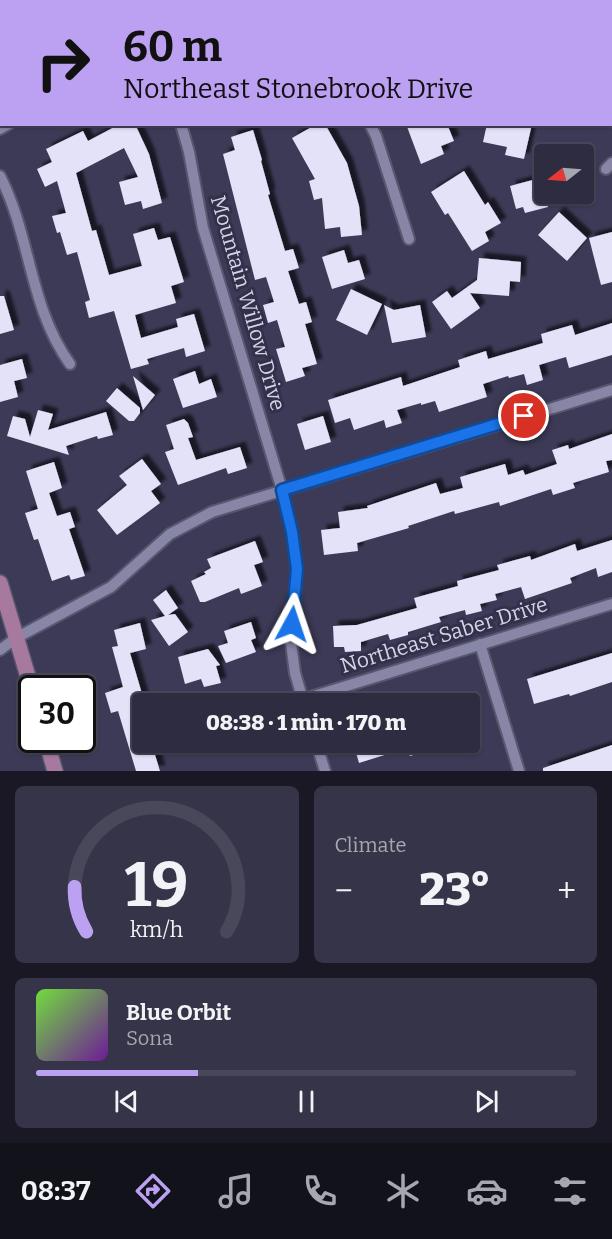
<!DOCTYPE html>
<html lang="en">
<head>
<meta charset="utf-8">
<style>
	:root { --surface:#2e2c41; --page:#363448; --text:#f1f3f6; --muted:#a7a7b1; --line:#49485a; --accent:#bca0f2 }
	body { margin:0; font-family:Bitter,serif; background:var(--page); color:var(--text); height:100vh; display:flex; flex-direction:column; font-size:22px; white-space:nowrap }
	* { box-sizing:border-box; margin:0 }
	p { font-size:20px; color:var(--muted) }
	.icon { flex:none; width:33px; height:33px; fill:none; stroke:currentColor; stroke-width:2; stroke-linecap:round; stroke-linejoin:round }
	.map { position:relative; height:771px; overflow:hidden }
	.panel { display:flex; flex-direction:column; gap:15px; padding:15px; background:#191824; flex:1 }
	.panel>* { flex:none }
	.top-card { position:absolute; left:0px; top:0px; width:612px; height:126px; box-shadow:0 2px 4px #0004,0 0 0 2px var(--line); background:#bca0f2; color:#111; overflow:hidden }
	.needle { width:39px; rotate:253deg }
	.buttons { position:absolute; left:534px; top:144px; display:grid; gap:12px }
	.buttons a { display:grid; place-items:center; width:60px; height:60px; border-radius:6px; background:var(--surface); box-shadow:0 2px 4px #0004,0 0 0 2px var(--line); font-size:30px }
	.speed { position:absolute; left:18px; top:675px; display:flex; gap:12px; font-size:30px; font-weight:700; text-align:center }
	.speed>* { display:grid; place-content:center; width:78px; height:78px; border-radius:50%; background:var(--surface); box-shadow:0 2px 4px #0004,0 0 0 2px var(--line); line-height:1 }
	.speed .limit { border:3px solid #111; border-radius:9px; background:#fff; color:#111 }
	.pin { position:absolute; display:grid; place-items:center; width:51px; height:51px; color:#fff; margin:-26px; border:3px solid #fff; border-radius:50%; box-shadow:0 2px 6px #0007 }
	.me { position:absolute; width:66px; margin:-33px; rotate:5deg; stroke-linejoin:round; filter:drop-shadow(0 0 4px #0008) }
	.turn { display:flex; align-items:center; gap:21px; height:126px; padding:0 24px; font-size:27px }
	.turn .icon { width:78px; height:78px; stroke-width:2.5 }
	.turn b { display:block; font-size:42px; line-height:51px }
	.big { font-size:45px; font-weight:800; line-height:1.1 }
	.panel .card { flex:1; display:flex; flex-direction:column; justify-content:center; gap:9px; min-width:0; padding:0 21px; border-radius:9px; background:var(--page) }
	.panel .dial { align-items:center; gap:0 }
	.dial svg { height:156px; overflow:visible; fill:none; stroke:var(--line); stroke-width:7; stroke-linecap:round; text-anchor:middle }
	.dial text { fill:var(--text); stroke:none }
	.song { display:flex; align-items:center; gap:18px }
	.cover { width:72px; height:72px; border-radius:9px; background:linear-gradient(135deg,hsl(100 70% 55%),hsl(280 70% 35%)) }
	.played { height:6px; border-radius:3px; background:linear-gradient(90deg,var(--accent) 30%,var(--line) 30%) }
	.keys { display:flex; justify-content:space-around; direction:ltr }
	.heat { display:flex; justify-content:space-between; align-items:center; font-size:33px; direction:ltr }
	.panel .tiles { flex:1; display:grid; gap:15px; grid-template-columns:1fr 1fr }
	.card:last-child { grid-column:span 2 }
	.trip { position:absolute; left:132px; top:693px; width:348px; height:60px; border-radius:6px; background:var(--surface); box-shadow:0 2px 4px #0004,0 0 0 2px var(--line); font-weight:800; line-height:60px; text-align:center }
	.tabs { display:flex; height:96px; justify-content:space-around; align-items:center; background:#12121a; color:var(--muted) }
	.tabs .icon { width:42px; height:42px }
	.tabs .on { color:var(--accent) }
	.tabs b { font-size:27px; color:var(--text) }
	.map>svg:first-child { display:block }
	.building { fill:#e4e2f9; filter:url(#shadow) }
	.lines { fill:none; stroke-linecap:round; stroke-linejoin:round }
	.minor-casing { stroke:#59576f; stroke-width:14 }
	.major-casing { stroke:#59576f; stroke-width:18 }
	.minor { stroke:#8886a7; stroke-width:10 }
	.major { stroke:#a8799e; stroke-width:15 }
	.route-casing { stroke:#114b97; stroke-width:15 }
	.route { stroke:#1a73e8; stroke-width:10 }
	.labels { text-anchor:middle; stroke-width:6; stroke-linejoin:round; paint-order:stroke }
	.street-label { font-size:21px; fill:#d5d4e7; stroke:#33304c }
</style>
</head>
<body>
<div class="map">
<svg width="612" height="771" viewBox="0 0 612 771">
	<defs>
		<filter id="shadow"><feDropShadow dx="5.5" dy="-5.5" stdDeviation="1.5" flood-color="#0009"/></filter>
	</defs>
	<rect width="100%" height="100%" fill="#3d3a57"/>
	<!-- building -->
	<g class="building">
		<polygon points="120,124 135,124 149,154 162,203 143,209 141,201 125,205 119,182 138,177 124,148 76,173 92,231 96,230 109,275 142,266 133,234 154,228 158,240 170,237 184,282 171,286 176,303 135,315 141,338 178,327 176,319 194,314 205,351 186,357 184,348 147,359 149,364 131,369 114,311 89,318 85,302 90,300 77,252 67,255 60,232 57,233 52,216 66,213 57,181 45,187 37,169 52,162 46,149 83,131 88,141"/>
		<polygon points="317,124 325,124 347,163 359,206 362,235 341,237 340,227 325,229 322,198 314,200 309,181 315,179 292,138"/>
		<polygon points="406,124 447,124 454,141 441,146 444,154 421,164"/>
		<polygon points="487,124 532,124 524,159 505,155 507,147 483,142"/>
		<polygon points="253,130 262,160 261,161 270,194 268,195 285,251 293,249 299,268 288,271 299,304 306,302 312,322 305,324 317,364 302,368 305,376 286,382 276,349 285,347 277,320 268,323 263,305 274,302 266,277 255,280 223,154 235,150 231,137"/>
		<polygon points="464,171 485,205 488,202 501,223 485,232 489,241 472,251 448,213 445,215 431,192"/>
		<polygon points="544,177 544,194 548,207 525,213 523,207 516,209 510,186"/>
		<polygon points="559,212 587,238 567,261 538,235"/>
		<polygon points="612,232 612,282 601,285 589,238"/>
		<polygon points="344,250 348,263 359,260 365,279 332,289 322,257"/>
		<polygon points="479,258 521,262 520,282 510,281 509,296 470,293 480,308 451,329 432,302 447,291 452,298 477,280"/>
		<polygon points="351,289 382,304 367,335 336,320"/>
		<polygon points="0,296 4,296 14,330 0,334"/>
		<polygon points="384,305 394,310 420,305 426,337 392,343"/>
		<polygon points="612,323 612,355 569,368 566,357 539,365 543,380 527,385 524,374 509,378 508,376 483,384 487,397 439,412 435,401 421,405 421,403 397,410 402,423 386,428 384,420 354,430 350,418 335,423 328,400 401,377 403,386 460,367 458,360 486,351 488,359 543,343 541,334 572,325 575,335"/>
		<polygon points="22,359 27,378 14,381 18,397 0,402 0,365"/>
		<polygon points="195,371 199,384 211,379 217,397 183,408 173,379"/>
		<polygon points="133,376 155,395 143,410"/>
		<polygon points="117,388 140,408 140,413 134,421 129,421 106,401"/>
		<polygon points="38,410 53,414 48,430 106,412 113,435 98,439 97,436 66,446 69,455 7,436 13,416 25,419 30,437"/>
		<polygon points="323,416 331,442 305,450 297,424"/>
		<polygon points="184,419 188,423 193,437 188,438 196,460 240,447 247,468 228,474 226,468 178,485 165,452 174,449 166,425"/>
		<polygon points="612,434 612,460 606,461 609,472 573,483 575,488 553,495 551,489 500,506 499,502 455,514 454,511 408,526 409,528 357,543 358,551 324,555 321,530 340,528 338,512 368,508 367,506 436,483 440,494 463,488 460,477 505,464 508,475 523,470 525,475 557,464 552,450 568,445 569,449"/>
		<polygon points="142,459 161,484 151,491 160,503 117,535 97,510 127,485 119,476"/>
		<polygon points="54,462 62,488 49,493 57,516 70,512 75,527 69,529 85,576 71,580 69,575 52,581 38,539 34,540 25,513 38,509 26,471"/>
		<polygon points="612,540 612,572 598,577 596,568 570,578 572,583 525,599 521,587 495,594 497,600 480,604 482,611 466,615 465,610 439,617 441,622 408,632 408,635 390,640 388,634 361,642 361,651 345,652 344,647 334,647 333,626 357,625 417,608 414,598 458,586 457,581 499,570 497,565 530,556 531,560 575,544 577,551"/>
		<polygon points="255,541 263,562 254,565 262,586 241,594 239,588 205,602 200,602 191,581 206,574 204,572 211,568 207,559"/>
		<polygon points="166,590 178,608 168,615 175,614 188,632 169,646 151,620 165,616 153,600"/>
		<polygon points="251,622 256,638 251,640 256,652 226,663 218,646 228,643 224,631"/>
		<polygon points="140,623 146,649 130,653 145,704 142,704 142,742 151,742 160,771 136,771 118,711 111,713 105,693 123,687 112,647 118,646 114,630"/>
		<polygon points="208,649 220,665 216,666 221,683 204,687 201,679 185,684 178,657"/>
		<polygon points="612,653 612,682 570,696 569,694 534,704 527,679"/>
		<polygon points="353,742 443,742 444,746 410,756 407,748 359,763"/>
		<polygon points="612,745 612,771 543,771 543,768"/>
	</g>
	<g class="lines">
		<defs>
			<g id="minor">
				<polyline points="302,0 302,2"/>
				<polyline points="539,0 540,2"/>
				<polyline points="217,2 219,0"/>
				<polyline points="610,74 612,75"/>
				<polyline points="181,124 189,152 203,228 282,490 292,532 297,569 291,643 295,673 304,704"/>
				<polyline points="370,124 376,136 409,239"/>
				<polyline points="0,129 9,124"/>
				<polyline points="606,169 612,163"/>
				<path d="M0,176C31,236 29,307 70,364"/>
				<polyline points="480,644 519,771"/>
				<polyline points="0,650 16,638 111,587 170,534 212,512 612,390"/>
				<polyline points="288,704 612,604"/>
				<polyline points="316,742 325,771"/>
			</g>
			<g id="major">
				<polyline points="0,583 32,690"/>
				<polyline points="46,740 55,771"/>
			</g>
		</defs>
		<!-- minor casing -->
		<use href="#minor" class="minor-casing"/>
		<!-- major casing -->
		<use href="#major" class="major-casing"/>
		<!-- minor -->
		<use href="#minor" class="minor"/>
		<!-- major -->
		<use href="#major" class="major"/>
	</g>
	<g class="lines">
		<defs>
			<polyline id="route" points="292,624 297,569 292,532 282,490 524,416"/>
		</defs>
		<!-- route casing -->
		<use href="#route" class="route-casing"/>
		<!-- route -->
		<use href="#route" class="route"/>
	</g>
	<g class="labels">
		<!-- street labels -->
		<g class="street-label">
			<text transform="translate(248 303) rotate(74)" y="7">Mountain Willow Drive</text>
			<text transform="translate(444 635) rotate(-17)" y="7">Northeast Saber Drive</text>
		</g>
	</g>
</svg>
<div class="buttons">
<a><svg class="needle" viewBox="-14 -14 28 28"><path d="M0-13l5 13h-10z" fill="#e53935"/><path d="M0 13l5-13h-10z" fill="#a7a7b1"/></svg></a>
</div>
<div class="speed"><div class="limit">30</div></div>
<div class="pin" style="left:524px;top:416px;background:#d93025"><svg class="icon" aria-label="arrive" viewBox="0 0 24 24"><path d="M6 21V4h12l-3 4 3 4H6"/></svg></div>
<svg class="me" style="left:292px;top:624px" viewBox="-20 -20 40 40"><path d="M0-17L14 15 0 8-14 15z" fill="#1a73e8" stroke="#fff" stroke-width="4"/></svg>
<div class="trip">08:38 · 1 min · 170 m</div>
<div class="top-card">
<div class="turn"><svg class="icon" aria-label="right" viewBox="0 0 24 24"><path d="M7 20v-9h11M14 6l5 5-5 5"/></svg><div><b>60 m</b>Northeast Stonebrook Drive</div></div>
</div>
</div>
<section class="panel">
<div class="tiles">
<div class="card dial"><svg viewBox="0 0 100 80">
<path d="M14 69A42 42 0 1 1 86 69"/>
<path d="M14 69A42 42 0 0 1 8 46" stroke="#bca0f2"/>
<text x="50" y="56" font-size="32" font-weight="700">19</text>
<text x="50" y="72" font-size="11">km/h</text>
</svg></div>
<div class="card"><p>Climate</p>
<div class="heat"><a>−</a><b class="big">23°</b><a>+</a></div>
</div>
<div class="card">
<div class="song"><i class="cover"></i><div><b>Blue Orbit</b><p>Sona</p></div></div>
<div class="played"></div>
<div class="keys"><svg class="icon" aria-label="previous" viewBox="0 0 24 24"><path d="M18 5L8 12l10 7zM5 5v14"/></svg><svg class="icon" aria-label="pause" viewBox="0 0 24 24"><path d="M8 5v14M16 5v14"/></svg><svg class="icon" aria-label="next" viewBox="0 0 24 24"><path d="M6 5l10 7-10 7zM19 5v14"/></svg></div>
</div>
</div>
</section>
<nav class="tabs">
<b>08:37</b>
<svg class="icon on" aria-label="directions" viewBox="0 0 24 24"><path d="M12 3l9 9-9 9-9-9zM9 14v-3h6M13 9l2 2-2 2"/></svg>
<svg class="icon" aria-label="music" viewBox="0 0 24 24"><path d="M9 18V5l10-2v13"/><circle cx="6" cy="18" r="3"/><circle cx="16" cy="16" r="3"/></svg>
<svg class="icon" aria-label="phone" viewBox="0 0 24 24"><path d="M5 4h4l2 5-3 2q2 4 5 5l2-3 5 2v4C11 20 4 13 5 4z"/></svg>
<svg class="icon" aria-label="climate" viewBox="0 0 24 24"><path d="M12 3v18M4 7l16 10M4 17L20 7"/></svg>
<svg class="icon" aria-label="car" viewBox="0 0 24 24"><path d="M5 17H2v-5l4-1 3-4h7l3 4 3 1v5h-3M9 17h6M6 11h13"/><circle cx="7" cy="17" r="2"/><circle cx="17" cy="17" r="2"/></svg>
<svg class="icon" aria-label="filters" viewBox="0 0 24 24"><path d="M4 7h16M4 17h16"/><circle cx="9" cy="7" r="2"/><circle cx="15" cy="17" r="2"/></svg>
</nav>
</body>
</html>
